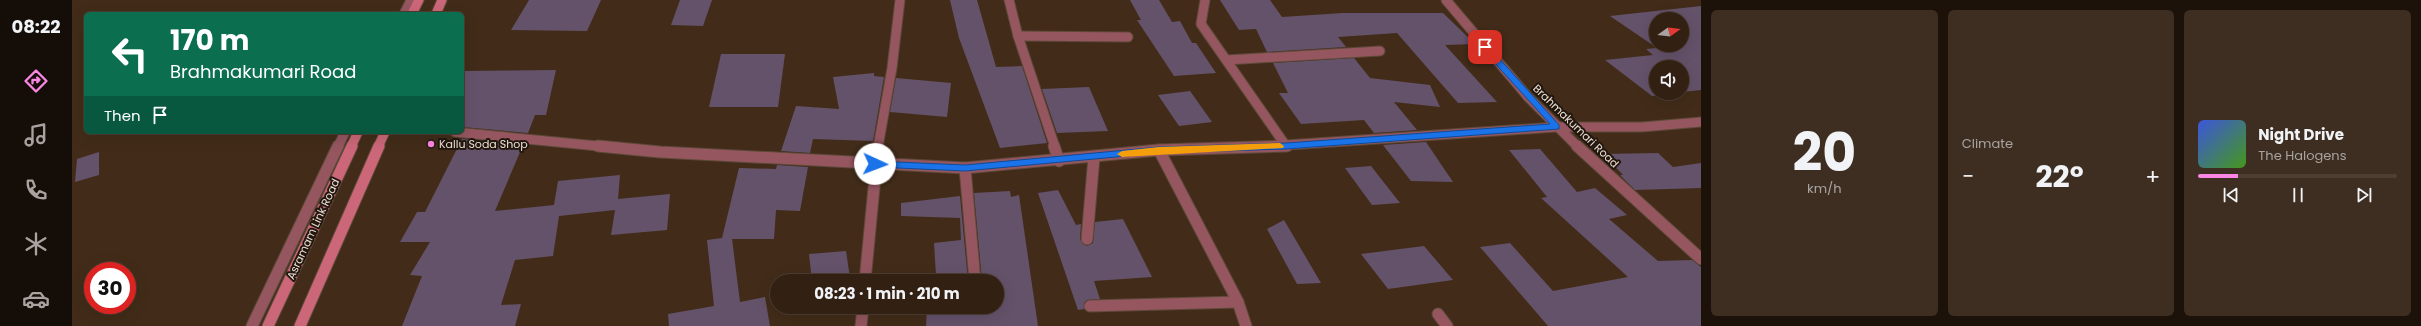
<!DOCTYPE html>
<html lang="en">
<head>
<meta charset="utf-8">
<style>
	:root { --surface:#322113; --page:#3d2e21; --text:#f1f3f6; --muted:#a8a3a0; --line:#4d3e33; --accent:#fc86e3 }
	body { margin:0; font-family:Poppins,sans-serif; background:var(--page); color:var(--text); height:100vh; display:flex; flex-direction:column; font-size:15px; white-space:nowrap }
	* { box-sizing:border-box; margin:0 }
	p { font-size:13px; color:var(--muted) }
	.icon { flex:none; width:22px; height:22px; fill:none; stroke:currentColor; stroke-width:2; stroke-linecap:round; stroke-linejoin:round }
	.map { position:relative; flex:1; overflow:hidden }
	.details { display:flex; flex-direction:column; gap:10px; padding:10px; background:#1c120a; width:720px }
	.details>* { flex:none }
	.hud { position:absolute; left:12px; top:12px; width:380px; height:122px; border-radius:6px; box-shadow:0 4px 16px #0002,0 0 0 1px var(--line); background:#0b6e4f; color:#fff; overflow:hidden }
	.needle { width:26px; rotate:76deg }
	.tools { position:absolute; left:1577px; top:12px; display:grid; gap:8px }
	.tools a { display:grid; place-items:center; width:40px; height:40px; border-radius:50%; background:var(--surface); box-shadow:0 4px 16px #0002,0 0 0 1px var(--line); font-size:20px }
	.speed { position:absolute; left:12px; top:262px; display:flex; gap:8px; font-size:20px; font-weight:700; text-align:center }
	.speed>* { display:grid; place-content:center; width:52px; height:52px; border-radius:50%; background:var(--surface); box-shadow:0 4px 16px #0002,0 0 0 1px var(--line); line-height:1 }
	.speed .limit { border:6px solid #d22; background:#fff; color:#111 }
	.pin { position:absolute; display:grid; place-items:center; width:34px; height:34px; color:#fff; margin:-17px; border-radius:8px; box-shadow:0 2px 6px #0006 }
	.me { position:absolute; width:44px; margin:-22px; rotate:92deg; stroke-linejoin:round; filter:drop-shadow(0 0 3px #0008) }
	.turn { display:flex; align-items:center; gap:14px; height:84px; padding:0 20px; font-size:18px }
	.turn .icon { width:52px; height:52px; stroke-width:2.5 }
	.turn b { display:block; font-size:28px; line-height:34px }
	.then { display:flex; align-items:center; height:38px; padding:0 20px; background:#0003; gap:8px; font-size:15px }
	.big { font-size:30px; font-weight:700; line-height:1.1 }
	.details .tile { flex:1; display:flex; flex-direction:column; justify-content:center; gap:6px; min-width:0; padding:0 14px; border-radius:6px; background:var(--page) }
	.details .dial { align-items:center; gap:0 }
	.dial b { font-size:52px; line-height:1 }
	.song { display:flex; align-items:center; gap:12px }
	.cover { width:48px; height:48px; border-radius:6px; background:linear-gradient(135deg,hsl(230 70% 55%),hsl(100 70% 35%)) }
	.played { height:4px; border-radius:2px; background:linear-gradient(90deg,var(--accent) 20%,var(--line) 20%) }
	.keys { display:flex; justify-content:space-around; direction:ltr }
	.heat { display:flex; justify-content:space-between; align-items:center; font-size:22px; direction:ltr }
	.details .tiles { flex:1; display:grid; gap:10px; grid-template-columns:repeat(3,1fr) }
	.trip { position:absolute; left:698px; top:274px; width:234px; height:40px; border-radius:20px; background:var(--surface); box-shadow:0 4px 16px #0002,0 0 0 1px var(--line); font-weight:700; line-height:40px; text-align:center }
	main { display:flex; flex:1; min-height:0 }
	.tab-bar { display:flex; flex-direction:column; width:72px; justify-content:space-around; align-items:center; background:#140d08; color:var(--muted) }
	.tab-bar .icon { width:28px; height:28px }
	.tab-bar .on { color:var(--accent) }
	.tab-bar b { font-size:18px; color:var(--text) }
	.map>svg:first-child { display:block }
	.building { fill:#64526a; fill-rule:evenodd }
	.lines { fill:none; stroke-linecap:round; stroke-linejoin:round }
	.street-far1-casing { stroke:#5d4937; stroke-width:11 }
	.street-casing { stroke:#5d4937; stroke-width:13 }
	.secondary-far1-casing { stroke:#5d4937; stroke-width:11 }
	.secondary-casing { stroke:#5d4937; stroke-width:13 }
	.street-far1 { stroke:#955660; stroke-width:9 }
	.street { stroke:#955660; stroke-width:11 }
	.secondary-far1 { stroke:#cc6779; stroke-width:9 }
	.secondary { stroke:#cc6779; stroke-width:11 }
	.route { fill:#1a73e8; stroke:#114b97 }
	.slow { fill:#f59e0b }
	.poi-dot { fill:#fc86e3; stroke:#21170f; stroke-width:1.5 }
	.labels { text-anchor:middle; stroke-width:4; stroke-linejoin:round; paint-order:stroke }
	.street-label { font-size:11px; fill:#eddfd3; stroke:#21170f }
	.poi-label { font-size:11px; fill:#eddfd3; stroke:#21170f; text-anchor:start }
</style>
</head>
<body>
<main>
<nav class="tab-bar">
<b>08:22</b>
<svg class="icon on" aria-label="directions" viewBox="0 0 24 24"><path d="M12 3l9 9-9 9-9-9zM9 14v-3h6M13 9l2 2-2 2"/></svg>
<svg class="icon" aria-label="music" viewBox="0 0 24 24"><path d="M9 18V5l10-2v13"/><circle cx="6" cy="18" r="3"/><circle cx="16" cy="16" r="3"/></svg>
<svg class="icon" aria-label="phone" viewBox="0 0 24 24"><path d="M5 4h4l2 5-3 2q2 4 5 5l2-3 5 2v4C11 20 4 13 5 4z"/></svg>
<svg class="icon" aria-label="climate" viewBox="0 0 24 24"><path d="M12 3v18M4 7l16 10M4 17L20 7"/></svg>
<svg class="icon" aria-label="car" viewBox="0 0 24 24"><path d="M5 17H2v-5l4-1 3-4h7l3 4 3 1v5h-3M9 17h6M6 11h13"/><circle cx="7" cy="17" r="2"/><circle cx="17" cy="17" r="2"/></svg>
</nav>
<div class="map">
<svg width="1629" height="326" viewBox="0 0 1629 326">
	<rect width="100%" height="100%" fill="#422c19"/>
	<!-- building -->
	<g class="building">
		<polygon points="457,0 529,0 515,31 439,30"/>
		<polygon points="608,0 640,0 631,26 599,25"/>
		<polygon points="878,0 905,0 924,67 950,66 975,143 928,148 887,38"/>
		<polygon points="1058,0 1087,0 1100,22 1108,21 1120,43 1124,43 1144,73 1102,76 1065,20 1069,20"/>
		<polygon points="1148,0 1198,0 1210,17 1271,13 1371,13 1403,44 1373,45 1425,102 1386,103 1325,33 1266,37 1274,47 1195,52 1184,29 1167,30"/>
		<path d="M1629,6V90L1610,92V67H1584V93H1605L1580,96L1533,60L1581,55L1574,49L1585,48L1538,16ZM1584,19H1610V45H1584Z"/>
		<polygon points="649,54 713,54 706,107 637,107"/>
		<polygon points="1282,58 1298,78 1358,85 1368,107 1322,102 1345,130 1302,133 1292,120 1229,124 1207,93 1216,93 1201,63"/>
		<polygon points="484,70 474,115 463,115 456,133 390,127 390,71"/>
		<polygon points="802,73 802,76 812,77 801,141 741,139 738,153 709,151 724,106 767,109 761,77"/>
		<polygon points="824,78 879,83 875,117 818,112"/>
		<polygon points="1017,87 1036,131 985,133 970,89"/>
		<polygon points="1118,91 1140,122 1107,126 1086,95"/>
		<polygon points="390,139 451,145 423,211 482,205 486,181 548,175 546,199 598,194 595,230 539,235 543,210 487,216 481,256 443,260 429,305 449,304 443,326 330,326 350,276 338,275 358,242 328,242 345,212 353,212"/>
		<polygon points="1354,142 1381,182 1339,181 1311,145"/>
		<polygon points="1468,149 1505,192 1523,188 1555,215 1537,219 1586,261 1620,260 1629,267 1629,326 1476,326 1408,247 1438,243 1481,291 1556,277 1469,198 1475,197 1437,150"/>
		<polygon points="27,152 27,175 3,182 5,159"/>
		<polygon points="1586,153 1601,167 1629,163 1629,188 1563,190 1548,175 1551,175 1531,154"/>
		<polygon points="705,165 736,167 728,211 704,210 702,239 660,239 668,302 693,297 698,326 597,326 596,314 642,306 635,240 650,238 667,168 704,169"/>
		<polygon points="1299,166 1328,203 1300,205 1273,168"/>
		<polygon points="986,190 1004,225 1009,224 1008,239 1011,244 1015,246 1021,243 1023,222 1051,219 1080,277 1022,281 1028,299 1015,300 1012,303 1012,309 1006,310 966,193"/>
		<polygon points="938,191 939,197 947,195 966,326 854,326 855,307 925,307 925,281 910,281 902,193"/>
		<polygon points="888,196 896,281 857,281 857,275 864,275 862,243 889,240 888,218 829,216 829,203"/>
		<polygon points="1212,220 1249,283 1225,284 1195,229"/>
		<polygon points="1352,246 1381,280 1316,289 1289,254"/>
		<polygon points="774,251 778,278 740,281 737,254"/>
	</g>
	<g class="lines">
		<defs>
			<g id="street-far1">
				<polyline points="937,0 946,36 983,147"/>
				<polyline points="1133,0 1129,24 1214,146"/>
				<polyline points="1374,0 1456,97 1506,147"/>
				<polyline points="332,14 339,0"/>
				<polyline points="946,36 1056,37"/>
				<polyline points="1154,60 1308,51"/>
				<polyline points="383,132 536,147"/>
				<polyline points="266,147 273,132"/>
				<polyline points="806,147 820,68 828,0"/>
				<polyline points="1185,147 1484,127 1570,127 1629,122"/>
			</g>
			<g id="street">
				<polyline points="526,146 588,152 893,168 1087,150 1215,146"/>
				<polyline points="982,146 987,161"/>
				<polyline points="1505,146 1629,259"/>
				<polyline points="1087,150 1166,302 1174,326"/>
				<polyline points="893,168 903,281"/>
				<polyline points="1015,239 1022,157"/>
				<polyline points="793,281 806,146"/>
				<polyline points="1018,306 1166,302"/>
				<polyline points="1366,314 1375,326"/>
				<polyline points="180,326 266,146"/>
				<polyline points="789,326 791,307"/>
			</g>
			<g id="secondary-far1">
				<polyline points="340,14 347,0"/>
				<polyline points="364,14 370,0"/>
				<polyline points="279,147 286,132"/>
				<polyline points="306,147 313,132"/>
			</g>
			<g id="secondary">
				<polyline points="196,326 280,146"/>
				<polyline points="228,326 307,146"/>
			</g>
		</defs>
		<!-- street-far1 casing -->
		<use href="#street-far1" class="street-far1-casing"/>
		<!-- street casing -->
		<use href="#street" class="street-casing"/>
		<!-- secondary-far1 casing -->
		<use href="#secondary-far1" class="secondary-far1-casing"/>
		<!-- secondary casing -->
		<use href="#secondary" class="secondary-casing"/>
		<!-- street-far1 -->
		<use href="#street-far1" class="street-far1"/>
		<!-- street -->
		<use href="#street" class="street"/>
		<!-- secondary-far1 -->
		<use href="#secondary-far1" class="secondary-far1"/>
		<!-- secondary -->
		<use href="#secondary" class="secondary"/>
	</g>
	<!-- route -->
	<polygon class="route" points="1410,46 1416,46 1487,125 1487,129 1214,149 1087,153 893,171 803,167 798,164 803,161 893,165 1087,147 1214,143 1478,124 1410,49"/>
	<!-- slow -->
	<polygon class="slow" points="1208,143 1212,146 1211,148 1050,157 1045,154 1050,151 1087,147"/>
	<!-- markers -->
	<circle class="poi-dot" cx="359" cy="144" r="4"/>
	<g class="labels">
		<!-- street labels -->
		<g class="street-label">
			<text transform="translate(1504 126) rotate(44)" y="4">Brahmakumari Road</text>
			<text transform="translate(241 229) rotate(-65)" y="4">Asramam Link Road</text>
		</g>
		<!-- poi labels -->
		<g class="poi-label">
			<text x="367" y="148">Kallu Soda Shop</text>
		</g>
	</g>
</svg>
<div class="tools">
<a><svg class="needle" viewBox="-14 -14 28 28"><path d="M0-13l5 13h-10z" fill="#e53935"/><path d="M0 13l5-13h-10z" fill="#a8a3a0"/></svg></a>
<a><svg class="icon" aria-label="sound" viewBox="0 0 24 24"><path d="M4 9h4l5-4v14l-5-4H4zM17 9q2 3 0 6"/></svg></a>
</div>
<div class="speed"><div class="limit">30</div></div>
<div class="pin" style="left:1413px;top:47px;background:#d93025"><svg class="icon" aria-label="arrive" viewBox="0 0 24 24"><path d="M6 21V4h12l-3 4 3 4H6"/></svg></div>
<svg class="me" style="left:803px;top:164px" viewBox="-20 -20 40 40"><circle r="19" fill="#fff"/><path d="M0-13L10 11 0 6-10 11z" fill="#1a73e8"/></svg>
<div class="trip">08:23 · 1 min · 210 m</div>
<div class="hud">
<div class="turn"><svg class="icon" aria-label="left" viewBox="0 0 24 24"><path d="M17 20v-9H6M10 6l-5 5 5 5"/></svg><div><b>170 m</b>Brahmakumari Road</div></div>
<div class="then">Then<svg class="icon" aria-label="arrive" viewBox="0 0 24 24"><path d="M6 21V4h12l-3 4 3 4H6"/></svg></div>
</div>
</div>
<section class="details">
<div class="tiles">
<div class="tile dial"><b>20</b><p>km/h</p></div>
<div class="tile"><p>Climate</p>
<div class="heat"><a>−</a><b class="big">22°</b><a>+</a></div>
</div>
<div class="tile">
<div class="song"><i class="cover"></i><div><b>Night Drive</b><p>The Halogens</p></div></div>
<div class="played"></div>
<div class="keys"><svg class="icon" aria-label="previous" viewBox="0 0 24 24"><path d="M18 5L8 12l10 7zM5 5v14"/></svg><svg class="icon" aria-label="pause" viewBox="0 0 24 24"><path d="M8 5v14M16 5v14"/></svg><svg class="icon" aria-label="next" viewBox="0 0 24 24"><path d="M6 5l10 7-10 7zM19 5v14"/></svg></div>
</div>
</div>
</section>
</main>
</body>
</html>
